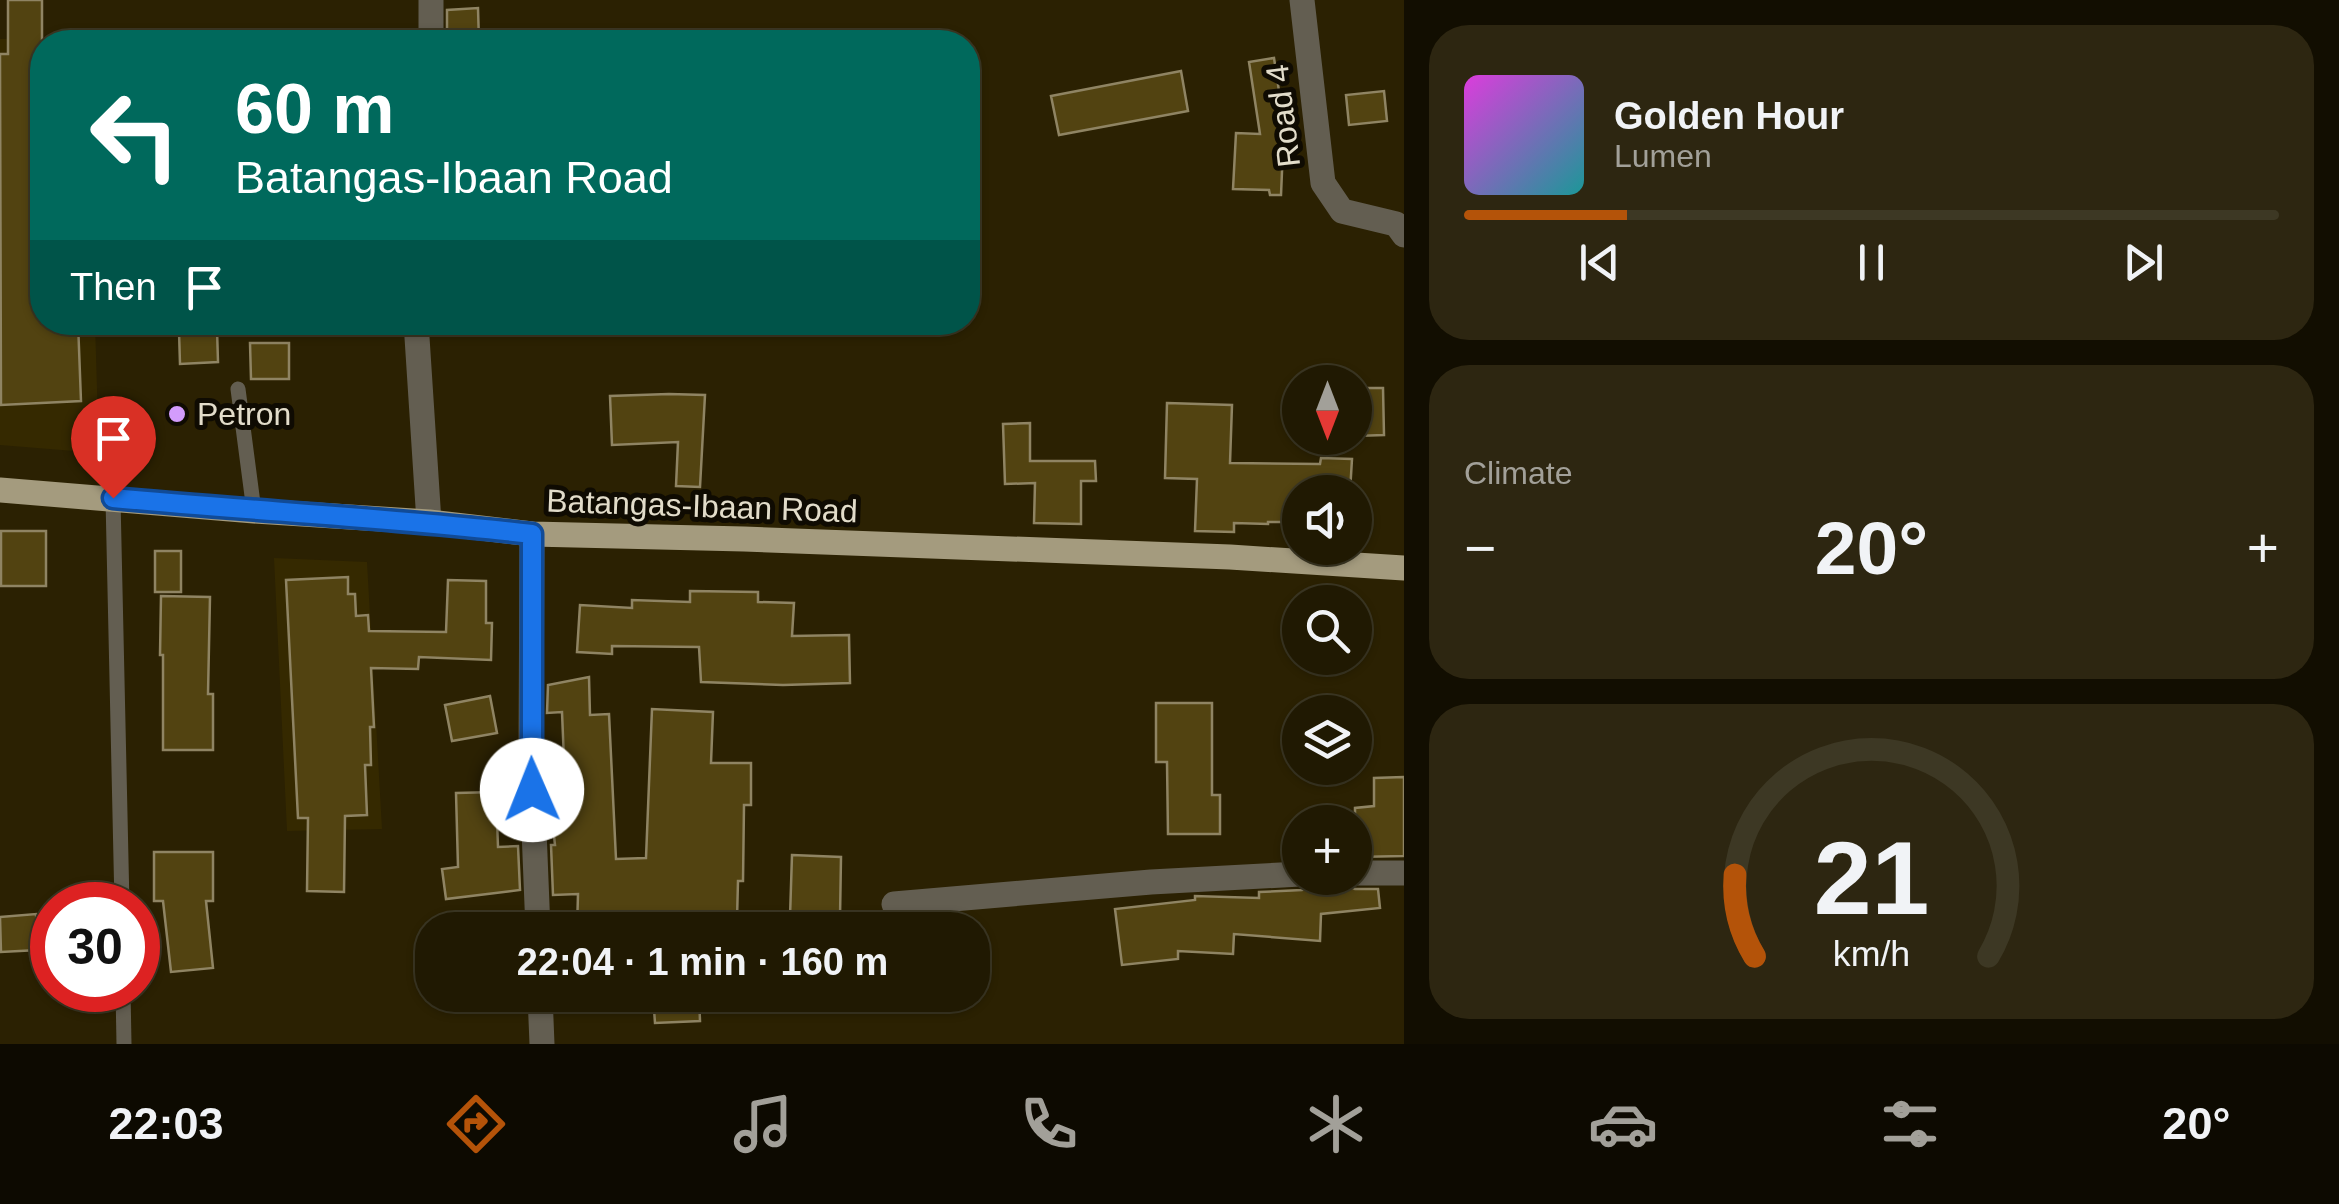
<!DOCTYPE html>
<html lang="en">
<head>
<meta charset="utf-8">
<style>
	:root { --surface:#201902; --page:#2d2611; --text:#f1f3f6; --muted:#a2a099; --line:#3d3824; --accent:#b45309 }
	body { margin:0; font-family:Helvetica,sans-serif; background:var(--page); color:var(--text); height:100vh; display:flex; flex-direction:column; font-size:38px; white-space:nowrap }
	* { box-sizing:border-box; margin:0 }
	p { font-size:32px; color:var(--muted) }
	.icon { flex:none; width:55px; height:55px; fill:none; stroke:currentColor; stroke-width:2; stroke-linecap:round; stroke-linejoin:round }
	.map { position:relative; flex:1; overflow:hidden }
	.panel { display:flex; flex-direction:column; gap:25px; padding:25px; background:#120e01; width:935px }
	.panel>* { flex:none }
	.banner { position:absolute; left:30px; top:30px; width:950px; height:305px; border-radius:40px; box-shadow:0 2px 8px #0004,0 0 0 2px var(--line); background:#00695c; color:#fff; overflow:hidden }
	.needle { width:65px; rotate:180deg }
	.tools { position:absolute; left:1282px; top:365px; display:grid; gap:20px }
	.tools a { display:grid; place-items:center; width:90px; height:90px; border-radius:50%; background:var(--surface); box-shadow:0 2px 8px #0004,0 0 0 2px var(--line); font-size:50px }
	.speed { position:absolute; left:30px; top:882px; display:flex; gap:20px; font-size:50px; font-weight:700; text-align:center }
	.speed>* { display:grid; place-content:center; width:130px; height:130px; border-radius:50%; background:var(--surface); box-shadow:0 2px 8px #0004,0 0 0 2px var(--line); line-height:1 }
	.speed .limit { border:15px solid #d22; background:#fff; color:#111 }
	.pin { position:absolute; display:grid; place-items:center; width:85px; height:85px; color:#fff; margin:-102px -42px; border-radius:50% 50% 50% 0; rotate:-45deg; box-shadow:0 0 10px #0007 }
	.pin .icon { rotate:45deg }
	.me { position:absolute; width:110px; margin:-55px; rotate:359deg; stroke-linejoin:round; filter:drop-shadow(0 0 8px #0008) }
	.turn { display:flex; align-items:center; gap:35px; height:210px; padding:0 40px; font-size:45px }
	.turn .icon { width:130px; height:130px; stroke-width:2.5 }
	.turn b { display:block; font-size:70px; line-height:85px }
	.then { display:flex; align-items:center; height:95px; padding:0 40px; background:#0003; gap:20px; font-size:38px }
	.big { font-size:75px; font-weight:700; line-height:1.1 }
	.panel .card { flex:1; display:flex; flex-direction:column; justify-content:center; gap:15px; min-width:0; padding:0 35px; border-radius:40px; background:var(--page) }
	.panel .dial { align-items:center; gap:0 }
	.dial svg { height:260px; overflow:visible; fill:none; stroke:var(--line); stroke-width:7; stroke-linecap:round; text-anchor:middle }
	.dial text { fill:var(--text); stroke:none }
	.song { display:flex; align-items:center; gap:30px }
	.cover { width:120px; height:120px; border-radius:15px; background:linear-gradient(135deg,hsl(300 70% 55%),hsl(180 70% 35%)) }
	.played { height:10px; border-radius:5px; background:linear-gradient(90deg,var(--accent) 20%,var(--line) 20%) }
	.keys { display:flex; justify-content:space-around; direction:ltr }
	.heat { display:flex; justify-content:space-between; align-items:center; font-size:55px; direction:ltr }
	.trip { position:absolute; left:415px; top:912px; width:575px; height:100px; border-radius:40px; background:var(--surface); box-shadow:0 2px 8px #0004,0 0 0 2px var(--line); font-weight:700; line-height:100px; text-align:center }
	.tabs { display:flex; height:160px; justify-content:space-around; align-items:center; background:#0d0a01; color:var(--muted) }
	.tabs .icon { width:70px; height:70px }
	.tabs .on { color:var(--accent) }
	.tabs b { font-size:45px; color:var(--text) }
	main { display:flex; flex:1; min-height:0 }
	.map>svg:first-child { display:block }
	.built { fill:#352900 }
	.building { fill:#524311; stroke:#8f8463; stroke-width:2.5 }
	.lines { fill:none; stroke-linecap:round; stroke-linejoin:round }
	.service { stroke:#635e51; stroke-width:15 }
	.minor { stroke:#635e51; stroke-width:25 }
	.tertiary { stroke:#635e51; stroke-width:25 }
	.primary { stroke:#a49b7e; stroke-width:25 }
	.route-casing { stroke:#114b97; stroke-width:25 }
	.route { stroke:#1a73e8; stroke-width:18 }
	.poi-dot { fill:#d39cfc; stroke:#0f0b02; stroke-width:4 }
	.labels { text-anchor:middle; stroke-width:10; stroke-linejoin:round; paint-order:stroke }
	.street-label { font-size:32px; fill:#e2dcca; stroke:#0f0b02 }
	.poi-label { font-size:32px; fill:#e2dcca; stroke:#0f0b02; text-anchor:start }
</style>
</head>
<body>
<main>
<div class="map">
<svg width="1404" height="1044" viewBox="0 0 1404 1044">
	<rect width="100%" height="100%" fill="#2b2102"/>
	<!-- built -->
	<g class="built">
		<polygon points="87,37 87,42 42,42 42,322 95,323 99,453 0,445 0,39"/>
		<polygon points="274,558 367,562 382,829 287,831"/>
	</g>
	<!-- building -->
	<g class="building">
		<polygon points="8,0 42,0 42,322 78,322 81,401 1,405 0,54 8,54"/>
		<polygon points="478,8 479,42 447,42 447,10"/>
		<polygon points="1274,58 1284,124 1281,195 1270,195 1269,190 1233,189 1236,133 1260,134 1249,62"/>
		<polygon points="1181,71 1188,111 1059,135 1051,96"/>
		<polygon points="1384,91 1387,121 1349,125 1346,95"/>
		<polygon points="217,329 218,362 180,364 179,331"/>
		<polygon points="250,343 289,343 289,379 251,379"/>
		<polygon points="1355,388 1383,388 1384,435 1355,436"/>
		<polygon points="669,394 705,395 700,487 676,486 678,442 612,445 610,396"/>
		<polygon points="1167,403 1232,405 1230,463 1320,464 1321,458 1352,459 1350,492 1300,492 1300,522 1268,522 1268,524 1234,523 1234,532 1195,531 1197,479 1165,478"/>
		<polygon points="1030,423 1030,461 1095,461 1096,481 1081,481 1081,524 1034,523 1035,483 1005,484 1003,424"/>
		<rect x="1" y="531" width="45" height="55"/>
		<rect x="155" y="551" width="26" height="41"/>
		<polygon points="348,577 348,594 355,594 356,616 368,615 369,631 446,632 448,580 486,581 486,623 492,623 491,660 419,657 418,669 371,668 374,727 370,727 371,765 365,765 367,815 345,816 344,892 307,891 308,818 298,818 286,580"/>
		<polygon points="690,591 758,592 758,602 794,603 792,636 849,635 850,683 783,685 701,682 699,647 612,646 612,654 577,652 580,605 632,608 632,600 690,602"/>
		<polygon points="161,596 210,597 208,694 213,694 213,750 163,750 163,655 160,655"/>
		<polygon points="589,677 590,715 609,714 616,859 646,858 652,709 713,712 711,763 751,763 751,805 744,805 743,881 738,881 737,919 671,918 672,920 627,923 626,930 577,930 578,894 553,895 551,845 555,845 549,788 565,785 562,712 547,713 548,685"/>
		<polygon points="490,696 497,733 452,741 445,705"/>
		<polygon points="1156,703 1212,703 1212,795 1220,795 1220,834 1168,834 1167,762 1156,762"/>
		<polygon points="1404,777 1404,856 1355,857 1355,808 1374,806 1374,778"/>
		<polygon points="496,792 498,847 518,846 520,890 446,899 442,869 458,867 456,793"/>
		<polygon points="154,852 213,852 213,901 206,901 213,968 171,972 163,901 154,901"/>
		<polygon points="792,855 841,857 840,918 790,917"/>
		<polygon points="1314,882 1344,884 1355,889 1378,889 1380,908 1321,914 1320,941 1234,934 1233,954 1178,951 1178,959 1122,965 1115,909 1195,900 1195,896 1259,898 1259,892 1302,890"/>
		<polygon points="36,914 38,950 1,952 0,917"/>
		<polygon points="653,995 699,995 700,1021 655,1023"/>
	</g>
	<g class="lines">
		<!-- service -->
		<g class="service">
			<polyline points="238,389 254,511"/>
			<polyline points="113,499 122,905"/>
			<polyline points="123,990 124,1044"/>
		</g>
		<!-- minor -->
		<g class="minor">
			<polyline points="431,0 431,42"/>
			<polyline points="416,322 429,522"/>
			<polyline points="532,534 531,755 538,930"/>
			<polyline points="1355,873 1404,873"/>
			<polyline points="894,904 1151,882 1300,874"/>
			<polyline points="540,995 542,1044"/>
		</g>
		<!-- tertiary -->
		<polyline class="tertiary" points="1302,0 1323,183 1342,211 1396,224 1404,235"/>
		<!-- primary -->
		<polyline class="primary" points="0,490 254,511 429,522 532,534 744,539 1230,557 1404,568"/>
	</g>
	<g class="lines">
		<defs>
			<path id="route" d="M113,498C253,511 393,518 532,534V790"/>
		</defs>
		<!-- route casing -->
		<use href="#route" class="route-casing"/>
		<!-- route -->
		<use href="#route" class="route"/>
	</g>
	<!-- markers -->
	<circle class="poi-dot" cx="177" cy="414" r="10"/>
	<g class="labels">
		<!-- street labels -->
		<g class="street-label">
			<text transform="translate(1283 116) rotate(-97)" y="11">Road 4</text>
			<text transform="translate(702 506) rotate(2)" y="11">Batangas-Ibaan Road</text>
		</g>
		<!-- poi labels -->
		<g class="poi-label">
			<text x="197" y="425">Petron</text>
		</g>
	</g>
</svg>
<div class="tools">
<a><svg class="needle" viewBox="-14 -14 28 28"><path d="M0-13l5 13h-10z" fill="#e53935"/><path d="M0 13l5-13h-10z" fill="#a2a099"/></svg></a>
<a><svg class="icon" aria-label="sound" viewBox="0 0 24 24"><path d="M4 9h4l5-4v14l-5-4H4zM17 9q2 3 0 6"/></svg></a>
<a><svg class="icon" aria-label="search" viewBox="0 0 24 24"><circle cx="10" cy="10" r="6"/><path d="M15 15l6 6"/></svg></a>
<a><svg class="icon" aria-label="layers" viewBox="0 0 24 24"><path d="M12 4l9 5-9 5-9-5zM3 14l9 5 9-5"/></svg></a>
<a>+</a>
</div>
<div class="speed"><div class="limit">30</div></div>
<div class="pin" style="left:113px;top:498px;background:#d93025"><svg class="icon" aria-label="arrive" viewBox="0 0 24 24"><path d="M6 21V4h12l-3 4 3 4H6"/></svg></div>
<svg class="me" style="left:532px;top:790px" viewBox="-20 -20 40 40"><circle r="19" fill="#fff"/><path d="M0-13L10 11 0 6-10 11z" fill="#1a73e8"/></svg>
<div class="trip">22:04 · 1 min · 160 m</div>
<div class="banner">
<div class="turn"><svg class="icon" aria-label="left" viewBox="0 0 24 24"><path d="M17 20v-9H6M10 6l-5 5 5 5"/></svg><div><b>60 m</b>Batangas-Ibaan Road</div></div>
<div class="then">Then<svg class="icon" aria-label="arrive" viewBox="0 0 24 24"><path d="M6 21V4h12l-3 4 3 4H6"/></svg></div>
</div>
</div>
<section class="panel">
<div class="card">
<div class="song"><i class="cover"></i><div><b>Golden Hour</b><p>Lumen</p></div></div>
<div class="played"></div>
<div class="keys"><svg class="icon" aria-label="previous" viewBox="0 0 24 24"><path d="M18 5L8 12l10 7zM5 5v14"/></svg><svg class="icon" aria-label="pause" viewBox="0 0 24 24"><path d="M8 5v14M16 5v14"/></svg><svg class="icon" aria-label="next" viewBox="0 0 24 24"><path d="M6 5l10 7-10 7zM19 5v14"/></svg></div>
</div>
<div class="card"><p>Climate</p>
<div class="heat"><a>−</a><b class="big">20°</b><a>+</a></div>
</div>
<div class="card dial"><svg viewBox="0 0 100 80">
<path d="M14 69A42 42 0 1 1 86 69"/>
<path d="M14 69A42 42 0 0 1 8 44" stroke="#b45309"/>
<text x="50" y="56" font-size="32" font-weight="700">21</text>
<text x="50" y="72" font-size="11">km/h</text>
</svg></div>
</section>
</main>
<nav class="tabs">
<b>22:03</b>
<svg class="icon on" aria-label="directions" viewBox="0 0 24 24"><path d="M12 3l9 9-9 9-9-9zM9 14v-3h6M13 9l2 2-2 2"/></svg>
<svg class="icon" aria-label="music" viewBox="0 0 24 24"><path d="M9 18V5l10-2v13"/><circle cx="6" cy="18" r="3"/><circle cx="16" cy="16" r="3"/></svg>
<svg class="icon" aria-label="phone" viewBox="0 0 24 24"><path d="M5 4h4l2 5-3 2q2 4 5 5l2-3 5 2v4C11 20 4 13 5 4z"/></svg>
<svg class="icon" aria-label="climate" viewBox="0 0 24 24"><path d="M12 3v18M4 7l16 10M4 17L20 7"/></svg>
<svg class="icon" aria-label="car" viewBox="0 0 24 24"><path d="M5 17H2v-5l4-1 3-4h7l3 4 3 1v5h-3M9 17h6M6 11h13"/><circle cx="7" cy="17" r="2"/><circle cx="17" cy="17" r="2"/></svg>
<svg class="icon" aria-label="filters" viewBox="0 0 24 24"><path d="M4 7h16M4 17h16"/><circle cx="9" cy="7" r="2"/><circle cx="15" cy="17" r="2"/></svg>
<b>20°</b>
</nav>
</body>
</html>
